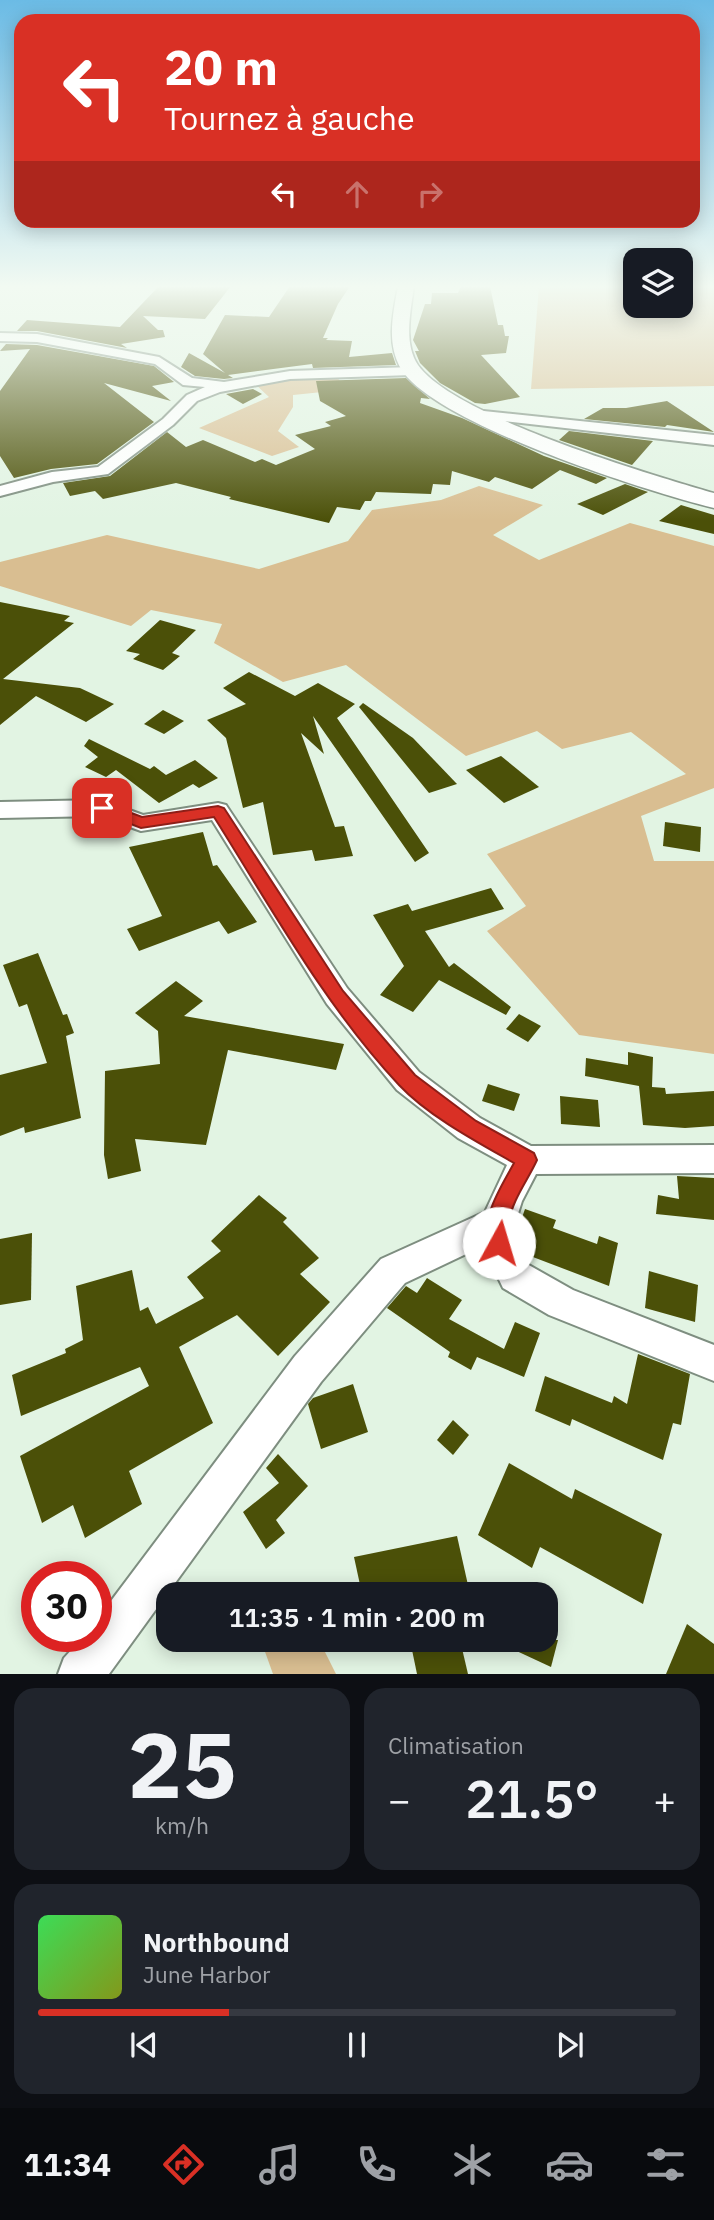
<!DOCTYPE html>
<html lang="fr">
<head>
<meta charset="utf-8">
<style>
	:root { --surface:#171b24; --page:#20242c; --text:#f1f3f6; --muted:#9ea1a6; --line:#363941; --accent:#d93025 }
	body { margin:0; font-family:"IBM Plex Sans",sans-serif; background:var(--page); color:var(--text); height:100vh; display:flex; flex-direction:column; font-size:26px; white-space:nowrap }
	* { box-sizing:border-box; margin:0 }
	p { font-size:23px; color:var(--muted) }
	.icon { flex:none; width:38px; height:38px; fill:none; stroke:currentColor; stroke-width:2; stroke-linecap:round; stroke-linejoin:round }
	.map { position:relative; height:1674px; overflow:hidden }
	.details { display:flex; flex-direction:column; gap:14px; padding:14px; background:#0d0f14; flex:1 }
	.details>* { flex:none }
	.hud { position:absolute; left:14px; top:14px; width:686px; height:214px; border-radius:21px; box-shadow:0 4px 18px #0003; background:#d93025; color:#fff; overflow:hidden }
	.buttons { position:absolute; left:623px; top:248px; display:grid; gap:14px }
	.buttons a { display:grid; place-items:center; width:70px; height:70px; border-radius:14px; background:var(--surface); box-shadow:0 4px 18px #0003; font-size:35px }
	.speed { position:absolute; left:21px; top:1561px; display:flex; gap:14px; font-size:35px; font-weight:700; text-align:center }
	.speed>* { display:grid; place-content:center; width:91px; height:91px; border-radius:50%; background:var(--surface); box-shadow:0 4px 18px #0003; line-height:1 }
	.speed .limit { border:10px solid #d22; background:#fff; color:#111 }
	.pin { position:absolute; display:grid; place-items:center; width:60px; height:60px; color:#fff; margin:-30px; border-radius:14px; box-shadow:0 4px 10px #0006 }
	.me { position:absolute; width:77px; margin:-38px; rotate:6deg; stroke-linejoin:round; filter:drop-shadow(0 0 5px #0008) }
	.turn { display:flex; align-items:center; gap:24px; height:147px; padding:0 35px; font-size:32px }
	.turn .icon { width:91px; height:91px; stroke-width:2.5 }
	.turn b { display:block; font-size:49px; line-height:60px }
	.lanes { display:flex; align-items:center; height:66px; padding:0 35px; background:#0003; justify-content:center; gap:35px; direction:ltr }
	.lanes .off { opacity:.35 }
	.big { font-size:52px; font-weight:600; line-height:1.1 }
	.details .tile { flex:1; display:flex; flex-direction:column; justify-content:center; gap:10px; min-width:0; padding:0 24px; border-radius:21px; background:var(--page) }
	.details .dial { align-items:center; gap:0 }
	.dial b { font-size:91px; line-height:1 }
	.song { display:flex; align-items:center; gap:21px }
	.cover { width:84px; height:84px; border-radius:10px; background:linear-gradient(135deg,hsl(130 70% 55%),hsl(70 70% 35%)) }
	.played { height:7px; border-radius:4px; background:linear-gradient(90deg,var(--accent) 30%,var(--line) 30%) }
	.keys { display:flex; justify-content:space-around; direction:ltr }
	.heat { display:flex; justify-content:space-between; align-items:center; font-size:38px; direction:ltr }
	.details .tiles { flex:1; display:grid; gap:14px; grid-template-columns:1fr 1fr }
	.tile:last-child { grid-column:span 2 }
	.trip { position:absolute; left:156px; top:1582px; width:402px; height:70px; border-radius:21px; background:var(--surface); box-shadow:0 4px 18px #0003; font-weight:600; line-height:70px; text-align:center }
	.menu { display:flex; height:112px; justify-content:space-around; align-items:center; background:#090b0e; color:var(--muted) }
	.menu .icon { width:49px; height:49px }
	.menu .selected { color:var(--accent) }
	.menu b { font-size:32px; color:var(--text) }
	.map>svg:first-child { display:block }
	.green { fill:#d9be91 }
	.building { fill:#4b5008 }
	.lines { fill:none; stroke-linecap:round; stroke-linejoin:round }
	.street-casing { stroke:#7e8e80; stroke-width:4 }
	.secondary-casing { stroke:#7e8e80; stroke-width:3 }
	.street { fill:#fff; fill-rule:evenodd }
	.secondary { fill:#fff; fill-rule:evenodd }
	.route { fill:#d93025; stroke:#8d1f18; stroke-width:2 }
</style>
</head>
<body>
<div class="map">
<svg width="714" height="1674" viewBox="0 0 714 1674">
	<rect width="100%" height="100%" fill="#e2f4e3"/>
	<!-- green -->
	<g class="green">
		<polygon points="539,286 635,286 635,306 681,306 681,286 714,286 714,386 531,389"/>
		<polygon points="335,375 340,381 332,391 293,395 293,407 278,431 299,447 272,456 199,428 269,397 254,383"/>
		<polygon points="479,486 543,505 493,535 539,560 630,523 714,546 714,788 641,816 654,861 714,861 714,1054 579,1035 487,931 526,906 487,854 686,774 631,732 562,749 537,731 466,756 346,665 283,682 214,643 222,624 151,610 131,626 0,586 0,562 107,535 259,569 348,541 372,510 441,500"/>
		<polygon points="273,1640 319,1640 336,1674 273,1674 264,1649"/>
	</g>
	<!-- building -->
	<g class="building">
		<polygon points="159,286 231,286 205,319 143,316 158,330 163,330 165,337 121,344 127,348 37,331 17,331 27,320 120,327"/>
		<polygon points="290,286 350,286 338,304 323,338 328,338 326,340 352,341 349,357 392,353 396,365 313,368 312,364 228,375 233,378 224,379 195,376 181,367 189,353 225,373 203,354 225,315 269,317"/>
		<polygon points="461,286 490,286 498,325 503,325 505,336 509,336 506,353 481,355 520,397 485,404 475,403 440,383 420,363 415,351 419,351 413,340 425,304 431,304 432,293 458,293"/>
		<polygon points="6,344 37,345 154,366 174,382 152,386 171,401 104,383 154,422 97,464 51,469 14,478 0,456 0,391 30,349 0,351"/>
		<polygon points="406,378 430,399 421,398 420,403 462,418 544,456 607,478 596,484 560,470 532,489 495,477 489,482 452,471 450,485 433,484 431,494 376,492 371,501 365,501 360,510 337,507 329,523 229,499 231,497 176,483 103,499 95,491 70,496 63,483 110,476 167,432 186,447 203,440 255,462 262,459 276,465 315,449 295,435 331,426 325,422 346,416 320,401 316,381"/>
		<polygon points="253,389 262,394 243,404 226,394"/>
		<polygon points="667,401 714,432 667,425 665,427 584,419 603,408 626,408"/>
		<polygon points="569,431 653,441 632,465 559,440"/>
		<polygon points="625,484 648,492 603,515 577,504"/>
		<polygon points="681,505 714,515 714,534 659,521"/>
		<polygon points="0,602 70,616 64,621 74,623 3,679 80,688 114,704 86,722 36,696 0,725"/>
		<polygon points="160,620 196,630 172,653 180,656 163,670 133,659 140,654 126,651"/>
		<polygon points="249,672 295,696 318,683 355,704 337,718 429,853 415,862 313,716 324,754 301,733 335,827 344,826 353,856 315,861 312,850 273,855 263,802 243,808 226,738 207,720 246,704 223,688"/>
		<polygon points="363,703 413,738 457,784 429,793 359,707"/>
		<polygon points="163,710 184,721 164,734 144,724"/>
		<polygon points="89,739 150,769 154,766 166,775 195,760 218,778 199,788 193,784 159,803 116,770 106,777 85,767 98,757 84,746"/>
		<polygon points="501,756 539,787 504,803 466,770"/>
		<polygon points="665,822 701,827 700,852 663,846"/>
		<polygon points="203,832 213,866 217,865 257,922 228,934 219,921 139,951 127,929 162,916 129,847"/>
		<polygon points="491,888 504,909 425,931 449,967 454,963 511,1007 506,1015 439,980 413,1012 380,995 404,966 373,915 408,904 412,911"/>
		<polygon points="38,953 63,1015 67,1014 74,1033 66,1036 81,1118 25,1133 24,1127 0,1136 0,1075 47,1063 27,1004 19,1007 3,965"/>
		<polygon points="176,981 203,1001 184,1016 344,1044 336,1070 228,1050 206,1145 135,1139 141,1171 108,1179 104,1155 105,1071 160,1064 158,1031 135,1013"/>
		<polygon points="519,1014 541,1026 528,1042 506,1029"/>
		<polygon points="628,1052 653,1057 652,1087 665,1088 666,1094 714,1091 714,1126 685,1128 643,1125 639,1086 585,1076 586,1058 628,1065"/>
		<polygon points="488,1084 520,1094 514,1111 482,1101"/>
		<polygon points="560,1096 598,1100 600,1127 561,1124"/>
		<polygon points="677,1176 714,1178 714,1220 656,1214 658,1195 679,1199"/>
		<polygon points="259,1195 287,1218 283,1222 319,1258 300,1274 330,1302 278,1356 237,1315 179,1347 213,1423 129,1471 142,1504 85,1538 73,1505 42,1523 20,1456 149,1386 140,1367 21,1416 12,1375 66,1353 65,1349 83,1340 76,1286 132,1270 140,1311 148,1307 156,1324 204,1298 187,1277 221,1251 211,1241"/>
		<polygon points="525,1209 556,1220 553,1228 597,1244 599,1236 618,1243 609,1286 525,1254 519,1240 518,1229"/>
		<polygon points="32,1233 31,1300 0,1305 0,1239"/>
		<polygon points="649,1271 698,1285 695,1322 645,1308"/>
		<polygon points="427,1278 462,1300 449,1319 504,1349 515,1322 540,1333 524,1377 477,1357 471,1370 448,1357 450,1352 387,1308 406,1286 417,1293"/>
		<polygon points="638,1354 690,1374 681,1425 673,1423 663,1460 572,1419 570,1426 535,1411 545,1376 612,1403 614,1396 627,1404"/>
		<polygon points="353,1384 368,1432 321,1449 308,1404 313,1398"/>
		<polygon points="453,1420 469,1435 453,1455 437,1440"/>
		<polygon points="278,1454 308,1486 276,1520 285,1533 266,1549 243,1512 279,1483 266,1468"/>
		<polygon points="509,1463 572,1499 575,1489 662,1534 643,1604 540,1547 532,1568 478,1535"/>
		<polygon points="457,1536 470,1594 362,1594 354,1557"/>
		<polygon points="687,1624 714,1644 714,1674 666,1674"/>
		<polygon points="434,1640 460,1640 468,1674 417,1674 411,1645"/>
		<polygon points="493,1640 558,1640 551,1667"/>
	</g>
	<g class="lines">
		<defs>
			<g id="street">
				<polygon points="0,333 37,334 159,357 192,378 224,382 290,371 412,367 419,371 412,375 290,379 220,392 197,401 173,425 108,474 53,482 0,496 0,486 52,472 98,467 163,419 187,395 205,387 183,385 155,364 37,342 0,341"/>
				<polygon points="474,410 714,435 714,445 469,417 467,414"/>
				<polygon points="102,800 143,815 218,803 226,805 347,988 419,1072 480,1118 531,1146 714,1145 714,1173 536,1174 522,1201 515,1223 516,1241 527,1264 573,1290 714,1345 714,1381 549,1315 503,1288 483,1246 405,1283 321,1382 109,1674 58,1674 64,1658 84,1636 96,1636 96,1621 295,1356 381,1259 485,1212 507,1165 458,1138 397,1090 327,1004 212,820 141,831 100,816 0,818 0,802"/>
			</g>
			<path id="secondary" d="M398,286H414C411,310 403,343 418,365C455,417 649,474 714,493V508C648,492 435,424 401,369C386,343 393,314 398,286Z"/>
		</defs>
		<!-- street casing -->
		<use href="#street" class="street-casing"/>
		<!-- secondary casing -->
		<use href="#secondary" class="secondary-casing"/>
		<!-- street -->
		<use href="#street" class="street"/>
		<!-- secondary -->
		<use href="#secondary" class="secondary"/>
	</g>
	<!-- sky -->
	<linearGradient id="sky" x2="0" y2="1"><stop stop-color="#6bbbe5"/><stop offset="0.55" stop-color="#f2faf2"/><stop offset="1" stop-color="#f2faf2" stop-opacity="0"/></linearGradient>
	<rect width="714" height="521" fill="url(#sky)"/>
	<!-- route -->
	<path class="route" d="M102,802L142,817L218,806L224,808L343,991L415,1075L476,1121L534,1153L537,1160C528,1180 512,1200 509,1222C507,1233 511,1240 507,1250L499,1253L491,1250C478,1220 500,1189 514,1163C477,1142 428,1116 399,1085C325,1006 272,909 214,817L141,828L97,811L95,808Z"/>
</svg>
<div class="buttons">
<a><svg class="icon" aria-label="layers" viewBox="0 0 24 24"><path d="M12 4l9 5-9 5-9-5zM3 14l9 5 9-5"/></svg></a>
</div>
<div class="speed"><div class="limit">30</div></div>
<div class="pin" style="left:102px;top:808px;background:#d93025"><svg class="icon" aria-label="arrive" viewBox="0 0 24 24"><path d="M6 21V4h12l-3 4 3 4H6"/></svg></div>
<svg class="me" style="left:499px;top:1243px" viewBox="-20 -20 40 40"><circle r="19" fill="#fff"/><path d="M0-13L10 11 0 6-10 11z" fill="#d93025"/></svg>
<div class="trip">11:35 · 1 min · 200 m</div>
<div class="hud">
<div class="turn"><svg class="icon" aria-label="left" viewBox="0 0 24 24"><path d="M17 20v-9H6M10 6l-5 5 5 5"/></svg><div><b>20 m</b>Tournez à gauche</div></div>
<div class="lanes"><svg class="icon" aria-label="left" viewBox="0 0 24 24"><path d="M17 20v-9H6M10 6l-5 5 5 5"/></svg><svg class="icon off" aria-label="ahead" viewBox="0 0 24 24"><path d="M12 20V5M6 11l6-6 6 6"/></svg><svg class="icon off" aria-label="right" viewBox="0 0 24 24"><path d="M7 20v-9h11M14 6l5 5-5 5"/></svg></div>
</div>
</div>
<section class="details">
<div class="tiles">
<div class="tile dial"><b>25</b><p>km/h</p></div>
<div class="tile"><p>Climatisation</p>
<div class="heat"><a>−</a><b class="big">21.5°</b><a>+</a></div>
</div>
<div class="tile">
<div class="song"><i class="cover"></i><div><b>Northbound</b><p>June Harbor</p></div></div>
<div class="played"></div>
<div class="keys"><svg class="icon" aria-label="previous" viewBox="0 0 24 24"><path d="M18 5L8 12l10 7zM5 5v14"/></svg><svg class="icon" aria-label="pause" viewBox="0 0 24 24"><path d="M8 5v14M16 5v14"/></svg><svg class="icon" aria-label="next" viewBox="0 0 24 24"><path d="M6 5l10 7-10 7zM19 5v14"/></svg></div>
</div>
</div>
</section>
<nav class="menu">
<b>11:34</b>
<svg class="icon selected" aria-label="directions" viewBox="0 0 24 24"><path d="M12 3l9 9-9 9-9-9zM9 14v-3h6M13 9l2 2-2 2"/></svg>
<svg class="icon" aria-label="music" viewBox="0 0 24 24"><path d="M9 18V5l10-2v13"/><circle cx="6" cy="18" r="3"/><circle cx="16" cy="16" r="3"/></svg>
<svg class="icon" aria-label="phone" viewBox="0 0 24 24"><path d="M5 4h4l2 5-3 2q2 4 5 5l2-3 5 2v4C11 20 4 13 5 4z"/></svg>
<svg class="icon" aria-label="climate" viewBox="0 0 24 24"><path d="M12 3v18M4 7l16 10M4 17L20 7"/></svg>
<svg class="icon" aria-label="car" viewBox="0 0 24 24"><path d="M5 17H2v-5l4-1 3-4h7l3 4 3 1v5h-3M9 17h6M6 11h13"/><circle cx="7" cy="17" r="2"/><circle cx="17" cy="17" r="2"/></svg>
<svg class="icon" aria-label="filters" viewBox="0 0 24 24"><path d="M4 7h16M4 17h16"/><circle cx="9" cy="7" r="2"/><circle cx="15" cy="17" r="2"/></svg>
</nav>
</body>
</html>
